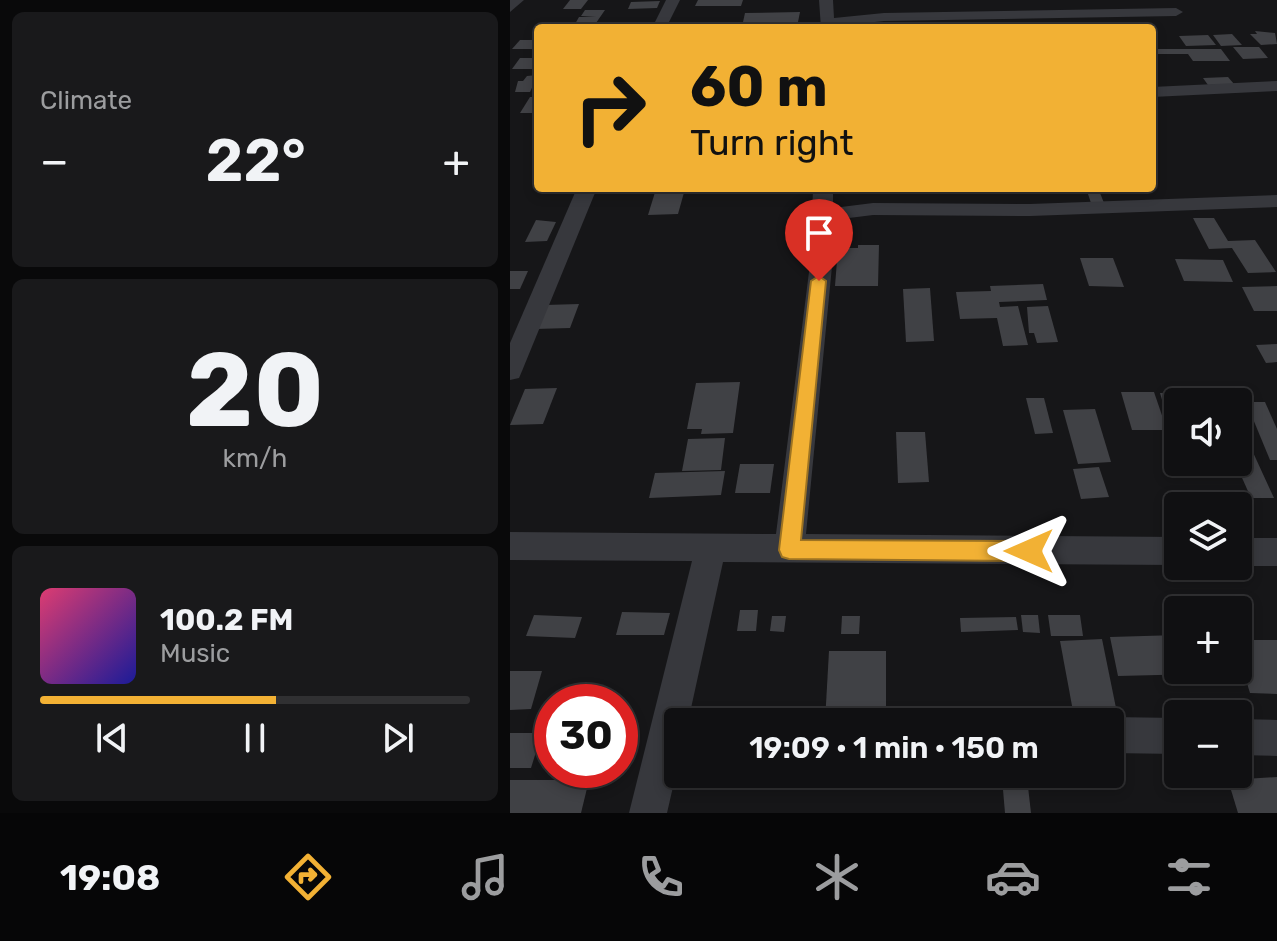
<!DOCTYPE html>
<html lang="en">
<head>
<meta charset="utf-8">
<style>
	:root { --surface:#101012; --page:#19191b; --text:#f1f3f6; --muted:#9c9d9f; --line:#303032; --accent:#f2b134 }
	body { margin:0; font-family:Rubik,sans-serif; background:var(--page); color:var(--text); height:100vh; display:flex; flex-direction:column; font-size:30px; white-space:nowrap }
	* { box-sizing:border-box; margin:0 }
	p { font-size:26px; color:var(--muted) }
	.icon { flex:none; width:44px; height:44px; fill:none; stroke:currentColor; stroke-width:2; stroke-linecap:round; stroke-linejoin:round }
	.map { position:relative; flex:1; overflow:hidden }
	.panel { display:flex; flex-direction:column; gap:12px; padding:12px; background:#09090a; width:510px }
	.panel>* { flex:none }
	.banner { position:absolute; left:24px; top:24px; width:622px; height:168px; border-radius:8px; box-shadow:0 4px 12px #0003,0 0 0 2px var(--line); background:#f2b134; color:#111; overflow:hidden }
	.tools { position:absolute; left:654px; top:388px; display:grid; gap:16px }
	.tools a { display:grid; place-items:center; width:88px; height:88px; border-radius:8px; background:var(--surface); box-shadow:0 4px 12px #0003,0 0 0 2px var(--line); font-size:40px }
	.speed { position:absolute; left:24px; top:684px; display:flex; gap:16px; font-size:40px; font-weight:700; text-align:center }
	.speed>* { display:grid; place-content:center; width:104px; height:104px; border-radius:50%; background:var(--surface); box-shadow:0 4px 12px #0003,0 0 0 2px var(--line); line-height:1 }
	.speed .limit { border:12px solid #d22; background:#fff; color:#111 }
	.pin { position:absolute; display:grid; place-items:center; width:68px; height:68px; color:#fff; margin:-82px -34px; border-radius:50% 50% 50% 0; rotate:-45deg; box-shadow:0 0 8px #0007 }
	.pin .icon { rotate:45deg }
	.me { position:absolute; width:88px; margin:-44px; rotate:270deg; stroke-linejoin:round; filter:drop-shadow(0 0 6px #0008) }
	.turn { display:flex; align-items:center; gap:28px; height:168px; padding:0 24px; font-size:36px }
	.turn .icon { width:104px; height:104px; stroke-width:2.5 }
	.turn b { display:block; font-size:56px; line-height:68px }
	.big { font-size:60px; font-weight:600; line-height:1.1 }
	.panel .tile { flex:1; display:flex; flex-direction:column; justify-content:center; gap:12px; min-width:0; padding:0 28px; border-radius:12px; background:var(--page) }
	.panel .dial { align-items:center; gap:0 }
	.dial b { font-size:104px; line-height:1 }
	.song { display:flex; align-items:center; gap:24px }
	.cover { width:96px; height:96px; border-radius:12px; background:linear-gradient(135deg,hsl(340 70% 55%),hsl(240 70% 35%)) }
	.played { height:8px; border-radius:4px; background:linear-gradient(90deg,var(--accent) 55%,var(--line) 55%) }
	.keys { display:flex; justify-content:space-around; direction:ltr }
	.heat { display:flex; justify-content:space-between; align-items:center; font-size:44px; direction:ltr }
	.trip { position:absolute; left:154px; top:708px; width:460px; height:80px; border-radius:8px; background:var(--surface); box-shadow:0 4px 12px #0003,0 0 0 2px var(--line); font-weight:600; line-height:80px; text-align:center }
	.dock { display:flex; height:128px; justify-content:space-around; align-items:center; background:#060607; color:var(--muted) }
	.dock .icon { width:56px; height:56px }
	.dock .current { color:var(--accent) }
	.dock b { font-size:36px; color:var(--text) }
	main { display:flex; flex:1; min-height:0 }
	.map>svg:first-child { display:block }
	.building { fill:#404145 }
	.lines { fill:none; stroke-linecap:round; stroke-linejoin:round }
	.minor { fill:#37383d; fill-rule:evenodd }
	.route { fill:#f2b134; stroke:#9d7322; stroke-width:2 }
</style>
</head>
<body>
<main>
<section class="panel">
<div class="tile"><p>Climate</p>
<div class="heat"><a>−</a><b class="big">22°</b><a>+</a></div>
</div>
<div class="tile dial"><b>20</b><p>km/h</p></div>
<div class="tile">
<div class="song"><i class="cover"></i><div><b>100.2 FM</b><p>Music</p></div></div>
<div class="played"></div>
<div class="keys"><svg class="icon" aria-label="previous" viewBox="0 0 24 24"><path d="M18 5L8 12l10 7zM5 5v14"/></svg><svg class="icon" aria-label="pause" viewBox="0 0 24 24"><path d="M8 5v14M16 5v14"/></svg><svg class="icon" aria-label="next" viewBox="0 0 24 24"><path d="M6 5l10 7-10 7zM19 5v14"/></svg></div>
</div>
</section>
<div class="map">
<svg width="767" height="813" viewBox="0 0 767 813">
	<rect width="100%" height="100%" fill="#161618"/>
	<!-- building -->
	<g class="building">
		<polygon points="60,0 78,0 71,9 53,9"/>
		<polygon points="188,0 233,0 231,6 185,6"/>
		<polygon points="150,1 147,8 118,9 121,2"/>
		<polygon points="75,10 95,10 86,23 65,24 69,17 86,17 71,16"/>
		<polygon points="290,12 288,22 233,22 235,13"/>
		<polygon points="745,31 765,33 767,44 751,45 740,34 747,34"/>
		<polygon points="722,34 732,45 711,46 703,35"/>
		<polygon points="698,35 706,45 676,46 669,36"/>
		<polygon points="10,40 28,40 28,49 2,49"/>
		<polygon points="723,47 749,47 758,58 733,59"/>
		<polygon points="642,49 711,49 720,61 683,61 678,54 646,54"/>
		<polygon points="10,58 28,58 28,69 2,69"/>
		<polygon points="28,75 20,92 5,92 8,81 13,81 17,76"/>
		<polygon points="718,77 724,84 698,85 693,78"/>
		<polygon points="20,97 28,97 28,113 10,113"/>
		<polygon points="422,188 447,188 448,194 422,194"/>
		<polygon points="576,188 588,188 594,203 581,203"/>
		<polygon points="146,189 175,189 168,214 138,215"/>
		<polygon points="683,218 704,218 718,241 745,240 766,272 738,273 722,248 699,249"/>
		<polygon points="26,220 46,222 37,241 15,242"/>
		<polygon points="348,245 369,245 368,286 325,286 328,248 348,248"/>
		<polygon points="570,258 603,258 614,287 579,286"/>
		<polygon points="665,259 713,260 723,282 674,281"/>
		<polygon points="0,271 18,271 10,289 0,289"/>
		<polygon points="533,284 537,300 489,302 490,307 508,306 518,345 493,346 487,318 450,319 446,292 481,291 480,286"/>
		<polygon points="767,286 767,311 744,311 732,287"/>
		<polygon points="420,288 424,341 396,342 393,289"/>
		<polygon points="69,304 60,328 25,329 35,305"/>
		<polygon points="538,306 548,342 527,343 524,333 519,333 517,307"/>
		<polygon points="767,344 767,362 756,363 746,345"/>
		<polygon points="230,382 223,433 191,434 192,429 177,429 186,383"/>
		<polygon points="47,388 33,424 0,425 15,389"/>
		<polygon points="611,392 644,392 657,430 622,430"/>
		<polygon points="650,393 717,395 721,402 668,402 668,417 657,417"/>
		<polygon points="516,398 534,398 543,433 525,434"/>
		<polygon points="736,402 755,402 767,429 767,460 760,460"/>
		<polygon points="585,409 601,462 568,464 553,410"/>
		<polygon points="728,418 741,447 728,447"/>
		<polygon points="386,432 415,432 419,482 388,483"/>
		<polygon points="215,438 211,470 172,471 178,439"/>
		<polygon points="741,448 764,498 741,498 725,462 728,462 728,449"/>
		<polygon points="230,464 264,464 260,493 225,493"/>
		<polygon points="589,467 599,497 571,499 563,469"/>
		<polygon points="215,471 211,495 139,498 145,473"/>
		<polygon points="230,610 248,610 246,631 227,631"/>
		<polygon points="112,612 160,613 154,635 106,635"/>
		<polygon points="24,615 72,617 65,638 16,636"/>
		<polygon points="511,615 528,615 530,633 513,632"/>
		<polygon points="538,615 570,615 573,636 541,636"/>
		<polygon points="262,616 276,616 274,632 260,631"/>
		<polygon points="332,616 350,616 349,634 331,634"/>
		<polygon points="506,617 508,630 451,632 450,618"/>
		<polygon points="668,635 668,670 727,670 729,673 608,676 600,637"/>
		<polygon points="592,639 606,708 563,711 550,641"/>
		<polygon points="728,640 767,640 767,694 740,693 728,654"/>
		<polygon points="319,651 376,651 376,722 315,722"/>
		<polygon points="0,671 32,671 21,709 0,710"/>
		<polygon points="0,733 32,733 21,768 0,768"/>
		<polygon points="767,777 767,813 728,813 718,780"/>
		<polygon points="492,778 517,778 521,813 495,813"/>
		<polygon points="0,780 79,780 71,813 0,813"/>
	</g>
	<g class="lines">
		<!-- minor -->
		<g class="minor">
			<polygon points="0,0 14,0 0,12"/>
			<polygon points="156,0 170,0 156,28 142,28"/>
			<polygon points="309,0 323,0 324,18 374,13 666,8 673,12 666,16 374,21 311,28"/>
			<polygon points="767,81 767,91 642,97 642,87"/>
			<polygon points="67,188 87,188 12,371 9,378 0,380 0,343"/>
			<polygon points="303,188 323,188 323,208 363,203 520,204 767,195 767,207 520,216 363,215 323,220 323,256 296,534 668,537 668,565 213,562 178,722 168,722 168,765 157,813 119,813 182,561 0,560 0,532 266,534 301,256"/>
			<rect x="728" y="538" width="39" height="28"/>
			<polygon points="600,717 668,718 668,754 600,753 600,722 588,722"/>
			<polygon points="728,719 767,720 767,756 728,755"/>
		</g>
	</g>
	<!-- route -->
	<polygon class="route" points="309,276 316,281 291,540 519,541 527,544 530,551 527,558 519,561 279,559 272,557 269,550 301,281"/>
</svg>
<div class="tools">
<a><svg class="icon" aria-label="sound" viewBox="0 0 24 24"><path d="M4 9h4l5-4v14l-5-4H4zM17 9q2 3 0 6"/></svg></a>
<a><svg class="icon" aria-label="layers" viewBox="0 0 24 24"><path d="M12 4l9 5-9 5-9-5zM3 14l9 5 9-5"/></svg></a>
<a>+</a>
<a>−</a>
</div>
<div class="speed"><div class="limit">30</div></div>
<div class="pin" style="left:309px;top:281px;background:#d93025"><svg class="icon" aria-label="arrive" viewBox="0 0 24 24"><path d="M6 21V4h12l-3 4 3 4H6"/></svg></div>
<svg class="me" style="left:519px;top:551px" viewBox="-20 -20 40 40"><path d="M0-17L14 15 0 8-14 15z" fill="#f2b134" stroke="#fff" stroke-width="4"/></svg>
<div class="trip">19:09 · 1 min · 150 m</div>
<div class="banner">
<div class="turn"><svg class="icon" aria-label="right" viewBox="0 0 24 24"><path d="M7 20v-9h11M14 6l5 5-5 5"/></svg><div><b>60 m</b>Turn right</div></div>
</div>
</div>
</main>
<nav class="dock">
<b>19:08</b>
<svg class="icon current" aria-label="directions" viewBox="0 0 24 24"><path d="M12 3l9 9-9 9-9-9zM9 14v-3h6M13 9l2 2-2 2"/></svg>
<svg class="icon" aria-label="music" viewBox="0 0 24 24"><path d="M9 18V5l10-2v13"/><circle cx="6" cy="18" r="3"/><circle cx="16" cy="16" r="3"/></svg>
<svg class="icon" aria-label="phone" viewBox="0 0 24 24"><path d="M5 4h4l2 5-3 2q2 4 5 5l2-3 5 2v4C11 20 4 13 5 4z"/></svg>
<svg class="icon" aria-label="climate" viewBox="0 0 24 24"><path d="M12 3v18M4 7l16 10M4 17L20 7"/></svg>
<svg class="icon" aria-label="car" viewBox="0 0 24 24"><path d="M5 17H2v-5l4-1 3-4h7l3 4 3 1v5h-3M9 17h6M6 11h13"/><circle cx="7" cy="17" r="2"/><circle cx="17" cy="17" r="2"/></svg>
<svg class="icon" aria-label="filters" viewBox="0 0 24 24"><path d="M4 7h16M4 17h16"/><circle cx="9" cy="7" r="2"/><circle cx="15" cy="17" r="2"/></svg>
</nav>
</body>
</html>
